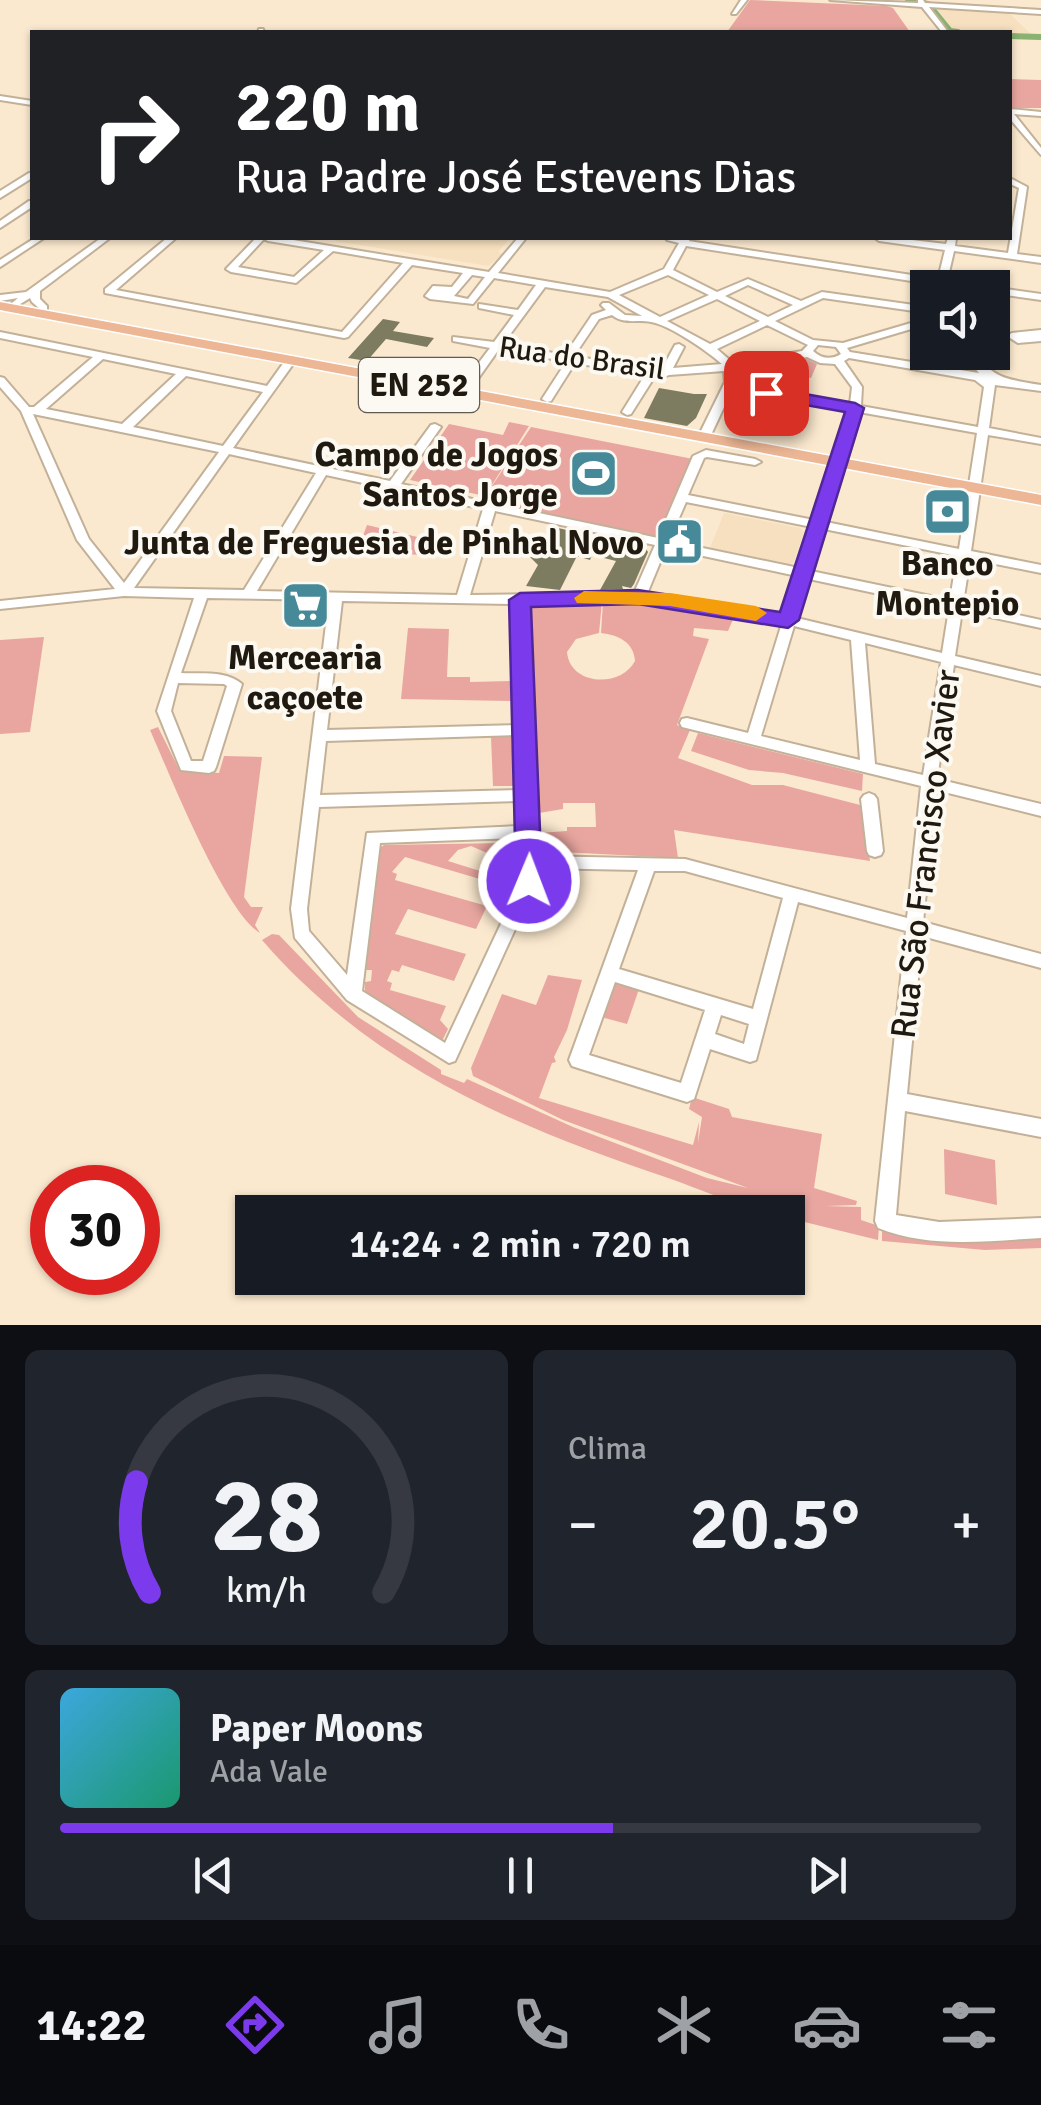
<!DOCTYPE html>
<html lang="pt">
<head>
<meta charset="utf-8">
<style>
	:root { --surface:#171b24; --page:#20242c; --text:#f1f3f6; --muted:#9ea1a6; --line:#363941; --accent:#7c3aed }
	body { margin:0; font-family:Signika,sans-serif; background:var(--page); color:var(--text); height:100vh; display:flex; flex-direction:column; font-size:38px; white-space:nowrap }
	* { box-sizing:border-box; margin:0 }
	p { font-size:32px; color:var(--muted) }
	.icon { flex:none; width:55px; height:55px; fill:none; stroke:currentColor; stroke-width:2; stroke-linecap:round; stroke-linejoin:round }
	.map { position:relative; height:1325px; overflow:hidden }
	.side { display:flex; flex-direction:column; gap:25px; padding:25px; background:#0d0f14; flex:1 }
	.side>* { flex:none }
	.hud { position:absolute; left:30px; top:30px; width:982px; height:210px; border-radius:0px; box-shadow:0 2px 8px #0004; background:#202124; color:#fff; overflow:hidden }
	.controls { position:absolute; left:910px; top:270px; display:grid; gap:20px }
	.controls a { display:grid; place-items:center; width:100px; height:100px; border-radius:0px; background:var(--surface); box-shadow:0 2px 8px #0004; font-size:50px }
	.speed { position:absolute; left:30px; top:1165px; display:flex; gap:20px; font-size:50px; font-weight:700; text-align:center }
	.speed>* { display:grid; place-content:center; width:130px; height:130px; border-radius:50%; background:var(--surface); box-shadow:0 2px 8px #0004; line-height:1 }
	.speed .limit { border:15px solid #d22; background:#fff; color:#111 }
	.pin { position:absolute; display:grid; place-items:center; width:85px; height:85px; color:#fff; margin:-42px; border-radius:20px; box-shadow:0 5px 15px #0006 }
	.me { position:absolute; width:110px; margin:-55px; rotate:1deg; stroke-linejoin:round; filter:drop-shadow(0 0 8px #0008) }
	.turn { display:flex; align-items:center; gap:35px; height:210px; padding:0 40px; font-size:45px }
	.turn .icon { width:130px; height:130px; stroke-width:2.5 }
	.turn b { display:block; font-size:70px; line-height:85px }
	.big { font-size:75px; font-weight:600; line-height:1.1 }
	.side .card { flex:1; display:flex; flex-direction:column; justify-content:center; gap:15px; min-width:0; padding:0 35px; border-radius:15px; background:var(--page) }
	.side .dial { align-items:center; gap:0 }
	.dial svg { height:260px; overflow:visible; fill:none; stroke:var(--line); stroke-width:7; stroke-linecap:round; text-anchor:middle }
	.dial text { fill:var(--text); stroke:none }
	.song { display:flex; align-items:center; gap:30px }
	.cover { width:120px; height:120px; border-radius:15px; background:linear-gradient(135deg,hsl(200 70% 55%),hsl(160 70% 35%)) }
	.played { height:10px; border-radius:5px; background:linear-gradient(90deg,var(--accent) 60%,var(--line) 60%) }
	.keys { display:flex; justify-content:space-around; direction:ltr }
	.heat { display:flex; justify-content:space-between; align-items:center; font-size:55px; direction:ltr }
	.side .tiles { flex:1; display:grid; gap:25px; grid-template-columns:1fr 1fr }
	.card:last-child { grid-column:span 2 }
	.trip { position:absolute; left:235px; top:1195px; width:570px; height:100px; border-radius:0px; background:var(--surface); box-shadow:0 2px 8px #0004; font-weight:600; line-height:100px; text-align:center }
	.tab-bar { display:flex; height:160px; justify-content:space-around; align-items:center; background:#090b0e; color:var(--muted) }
	.tab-bar .icon { width:70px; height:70px }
	.tab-bar .on { color:var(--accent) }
	.tab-bar b { font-size:45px; color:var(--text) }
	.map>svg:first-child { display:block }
	.built { fill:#f6e0bf }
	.green { fill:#e9a6a0; fill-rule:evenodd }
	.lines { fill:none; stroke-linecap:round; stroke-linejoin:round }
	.canal { stroke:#8ab270; stroke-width:6 }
	.building { fill:#7d7c61 }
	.minor-casing { stroke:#c2b198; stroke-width:4 }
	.major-casing { stroke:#fff; stroke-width:3 }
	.minor { fill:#fff; fill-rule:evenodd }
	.major { fill:#edb795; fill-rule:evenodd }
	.route { fill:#7c3aed; stroke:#51269a; stroke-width:2.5 }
	.slow { fill:#f59e0b }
	.labels { text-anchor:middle; stroke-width:8; stroke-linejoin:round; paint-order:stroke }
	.far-street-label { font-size:30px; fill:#1f190f; stroke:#fcf9f3 }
	.shield { fill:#fcf9f3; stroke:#615c53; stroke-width:2.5 }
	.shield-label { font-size:32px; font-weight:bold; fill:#1f190f }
	.poi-label { font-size:35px; font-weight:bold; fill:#1f190f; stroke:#fcf9f3; text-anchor:end }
	.street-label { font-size:35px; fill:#1f190f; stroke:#fcf9f3 }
</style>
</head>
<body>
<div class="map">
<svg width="1041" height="1325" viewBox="0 0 1041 1325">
	<rect width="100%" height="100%" fill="#fbe9cf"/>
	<!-- built -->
	<g class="built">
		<polygon points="932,7 1008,12 1032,35 951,30"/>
		<polygon points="339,238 510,238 498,252 503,254 488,266 335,241"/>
		<polygon points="724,513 800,528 804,532 794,562 789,564 710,548"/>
	</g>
	<!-- green -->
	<g class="green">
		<polygon points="750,0 887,6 893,8 910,32 727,32"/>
		<polygon points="1010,79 1041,80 1041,108 1011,108"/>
		<polygon points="803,357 817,364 811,378 793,375 786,393 737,384 740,376 775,381 788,377 776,361"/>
		<polygon points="509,422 529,426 485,496 410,480 449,424 503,435"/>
		<polygon points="531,427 693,459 656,540 485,504 490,489"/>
		<polygon points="367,525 451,545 447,556 357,552"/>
		<path d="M602,602L599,633L576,639L567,652C570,686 621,688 635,661C634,642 618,635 601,633L603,602H639L734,617L728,631L694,628L693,636L709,639L677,725L690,730L678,758L752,785H783L864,806L870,861L674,830L678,858L541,851L539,833L567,831V827H596L595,803H563V809L539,813L531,694L532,607Z"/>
		<polygon points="408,628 449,629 447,677 470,677 470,682 515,681 514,701 401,699"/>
		<polygon points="44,637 30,732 0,734 0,640"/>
		<path d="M158,727L180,771L219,773L224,756L262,757L244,897L251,907H263L255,925L260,933C224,911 170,775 150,730Z"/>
		<polygon points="698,733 863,774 862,791 783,773 749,770 691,751"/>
		<polygon points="491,737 511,737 515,786 493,786"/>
		<path d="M503,843L502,873L497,884L405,857L392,872L397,874L395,880L487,906L476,929L408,909L395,934L466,954L454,981L402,965L399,972L392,970L387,981L392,983L390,990L446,1006L440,1020L448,1029L442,1041L365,992V982L371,981L372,970H366L380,848L384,845ZM471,846L494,856L499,866L496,876L448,861L458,850Z"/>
		<path d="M272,934L279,935L358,1017L441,1070V1074L464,1083L467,1079L573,1127L707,1178L748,1188L563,1120L473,1076L471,1068L502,994L536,1005L548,975L582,980L567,1030L554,1057L556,1062L552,1063L539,1098L693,1145L699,1122L698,1143L702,1117L689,1109L692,1097L729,1109L732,1117L822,1134L814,1188L857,1201L856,1205L826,1206L861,1207V1220L879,1226L878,1240L788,1218V1212C749,1212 708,1192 671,1179C514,1126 374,1069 262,940Z"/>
		<polygon points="614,982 639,989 627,1024 601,1017"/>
		<polygon points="944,1149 995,1160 997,1205 945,1194"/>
		<polygon points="882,1227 1041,1232 1041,1248 985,1250 882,1241"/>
	</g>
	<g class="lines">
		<!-- canal -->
		<g class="canal">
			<polyline points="908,0 928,4 950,31 958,32"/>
			<polyline points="1010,36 1041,37"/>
		</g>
	</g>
	<!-- building -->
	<g class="building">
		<polygon points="383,319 400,322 393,331 434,338 427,347 386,339 367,361 348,358"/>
		<polygon points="659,388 694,394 707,394 696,418 687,426 644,418"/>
		<polygon points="554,527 646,549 648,552 634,584 631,588 622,586 623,589 600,590 616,561 592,555 590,560 577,556 560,590 526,586 538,565 530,557 539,554 536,550 542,548"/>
	</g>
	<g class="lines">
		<defs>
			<g id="minor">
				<polygon points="741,0 747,0 736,14 732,14"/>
				<polygon points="830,0 918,3 918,0 923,0 925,3 1041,10 1041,14 929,7 948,32 942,32 922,7"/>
				<polygon points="259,29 263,29 264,32 258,32"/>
				<polygon points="0,96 32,101 32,105 0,100"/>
				<polygon points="1010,109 1041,112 1041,116 1014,114 1041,148 1041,155 1010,119"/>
				<polygon points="29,173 32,173 32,178 0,198 0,191"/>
				<path d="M1010,178L1027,187L1017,254L1041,257V263L954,251L947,281L981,288H937V285L686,246L673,270L717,292L748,279L801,301L822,292L928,307V313L823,298L775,321L813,340L843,343L928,318V324L847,348L850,352L979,373L961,352H972C997,380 1006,379 1041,385V391L995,385L989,428L1041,438V444L988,435L971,551L1041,565V573L970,559L963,603L1041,620V628L962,611L955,656L1041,676V686L954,665L937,779L1041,804V816L936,790L923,922L1041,954V968L922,936L907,1094L1041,1119V1137L905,1111L896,1215L939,1222L1041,1218V1238C986,1241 930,1249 878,1228L875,1221L906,931L798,902L756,1060L750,1062L710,1049L696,1093L694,1099L687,1102L578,1068L572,1066L569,1060L638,870L537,868V881L455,1061L449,1063L347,1000L295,938L291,909L329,600L207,598L181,673C202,674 226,670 242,684L216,767L214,771L209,773L181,770L157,711L194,598L124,596L0,609V601L115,589L77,540L21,411L0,387V377L4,378L29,407H34L93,357L0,338V332L267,386L287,358H295L296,360L233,448L390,481L431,425L435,424L441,427L401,484L658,538L693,456L706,450L755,459L761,462L755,465L707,457L704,458L688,495L814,520L849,410L732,390L710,437L704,440L698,437L725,382L724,371L669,375L664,377L655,376L631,414L627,415L622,412L645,375L575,363L551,401L547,402L542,399L566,362L563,361L499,349L475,383L425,375V371L429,370L468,377L490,348L453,341V337L494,342L514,315L479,308V304L518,310L536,285L494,278L473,304L430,299L425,296L433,286L452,287L463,273L412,265L348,337L344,338L105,293V289L167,238H176L116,290L342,332L403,263L333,251L296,283L231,272L226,269L256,238H281L489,272L518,238H526L498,273L610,292L664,269L679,243L667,240L666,238H690L689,241L695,242L938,279L945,250L879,241L875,238H895L946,244L948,238H956L955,246L1008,253L1019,188L1010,184ZM264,239L268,241L324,250L294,277L238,267ZM472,275L485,277L468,299L454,296ZM668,275L709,295L660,317L619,295ZM748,285L793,305L768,317L725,296ZM545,287L608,297L642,316L625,315L609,303H603L601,305L606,310L592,315L565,355L503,344ZM717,299L760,321L710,344L667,321ZM612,315C624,325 637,319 651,322C670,325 707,351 722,364L673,368L684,347L679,344L675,345L662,369L652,370L574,356L599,319ZM767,325L808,345L802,351L733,363L717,349ZM818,345L836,347L841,354C831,360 822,359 813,351ZM807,357L820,363L835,364L852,387L850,404L734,384V369ZM849,358L975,380L984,387L978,427L861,406L862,387L844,361ZM103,359L176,374L122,424L46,409ZM186,376L263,392L223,446L133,427ZM859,412L977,433L959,549L826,522ZM33,414L219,452L124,583L89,539ZM229,454L316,473L244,590L134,588ZM326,475L483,509L457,595L257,591ZM686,502L812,527L799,568L669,541ZM495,511L655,545L634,593L470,595ZM824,529L957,556L950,600L811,571ZM666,548L797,576L785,615L647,594ZM809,579L949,609L942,653L797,618ZM342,601L514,604L517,725L327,730ZM639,601L782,623L748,733L687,718L682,719L680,723L682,727L921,786L907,918L685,859L536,856V795L534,792L527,604ZM794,626L851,640L860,760L761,736ZM865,643L941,662L923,775L875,764ZM178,683L224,684L227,686L203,761H191L171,711ZM517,735L518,790L320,795L326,741ZM519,801V826L367,833L347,975L309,931L307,909L319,807ZM520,838L521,881L445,1043L362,991L380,843ZM654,871H685L783,898L753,1009L619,969ZM615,982L705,1010L681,1083L589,1055ZM721,1015L749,1024L744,1044L715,1034Z"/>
				<polygon points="29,201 32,201 32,207 0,228 0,221"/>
				<polygon points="35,238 44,238 0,267 0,260"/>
				<polygon points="101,238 110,238 40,291 40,299 47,306 47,310 41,310 32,302 30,298 17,306 12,303 18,298 0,301 0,295 26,292"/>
				<polygon points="992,287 1041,294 1041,300 992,293"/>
				<polygon points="1041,330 1041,341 1018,343 1007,336 1012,333"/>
				<polygon points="869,793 874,795 877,799 883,851 881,855 875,857 869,855 867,851 861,799 864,795"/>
			</g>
			<polygon id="major" points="0,302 1041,495 1041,505 0,310"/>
		</defs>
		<!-- minor casing -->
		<use href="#minor" class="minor-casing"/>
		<!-- major casing -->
		<use href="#major" class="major-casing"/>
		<!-- minor -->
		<use href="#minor" class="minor"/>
		<!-- major -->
		<use href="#major" class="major"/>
	</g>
	<!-- route -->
	<polygon class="route" points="766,387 855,403 864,408 799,620 788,628 638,604 531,607 542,881 538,888 529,892 520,888 516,881 509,600 520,593 638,590 780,612 845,412 760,397 757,393"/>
	<!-- slow -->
	<polygon class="slow" points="584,591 670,593 756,606 767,613 756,621 670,606 577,603 574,598"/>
	<!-- icons -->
	<defs>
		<symbol id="stadium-square" viewBox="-11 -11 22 22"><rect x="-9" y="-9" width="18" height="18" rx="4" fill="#468999" stroke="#fcf9f3"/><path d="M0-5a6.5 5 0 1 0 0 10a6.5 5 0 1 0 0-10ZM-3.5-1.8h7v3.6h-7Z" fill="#fff"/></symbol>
		<symbol id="bank-square" viewBox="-11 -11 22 22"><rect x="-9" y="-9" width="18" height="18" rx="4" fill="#468999" stroke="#fcf9f3"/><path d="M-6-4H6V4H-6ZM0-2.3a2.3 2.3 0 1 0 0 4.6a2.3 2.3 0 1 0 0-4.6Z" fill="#fff"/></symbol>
		<symbol id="civic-square" viewBox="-11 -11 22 22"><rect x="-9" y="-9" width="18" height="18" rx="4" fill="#468999" stroke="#fcf9f3"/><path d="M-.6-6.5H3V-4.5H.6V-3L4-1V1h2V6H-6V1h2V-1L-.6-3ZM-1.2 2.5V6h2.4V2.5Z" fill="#fff"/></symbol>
		<symbol id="supermarket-square" viewBox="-11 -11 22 22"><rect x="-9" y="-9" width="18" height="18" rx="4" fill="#468999" stroke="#fcf9f3"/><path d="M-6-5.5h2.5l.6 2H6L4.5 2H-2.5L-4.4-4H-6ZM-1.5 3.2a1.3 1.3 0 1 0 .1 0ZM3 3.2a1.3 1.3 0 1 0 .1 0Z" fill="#fff"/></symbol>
	</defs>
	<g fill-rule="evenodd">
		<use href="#stadium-square" x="566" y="446" width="55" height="55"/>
		<use href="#bank-square" x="920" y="484" width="55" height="55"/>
		<use href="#civic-square" x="652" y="514" width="55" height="55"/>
		<use href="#supermarket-square" x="278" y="578" width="55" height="55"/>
	</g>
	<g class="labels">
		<!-- far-street labels -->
		<g class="far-street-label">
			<text transform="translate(582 358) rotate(8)" y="10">Rua do Brasil</text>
		</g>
		<!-- shield labels -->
		<rect class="shield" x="359" y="358" width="120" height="54" rx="8"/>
		<g class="shield-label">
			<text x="419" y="396">EN 252</text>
		</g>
		<!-- poi labels -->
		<g class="poi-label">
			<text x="558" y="466">Campo de Jogos<tspan x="558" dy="40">Santos Jorge</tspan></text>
			<text x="644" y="554">Junta de Freguesia de Pinhal Novo</text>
			<text x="947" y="575" text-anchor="middle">Banco<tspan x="947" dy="40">Montepio</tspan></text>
			<text x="305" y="669" text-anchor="middle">Mercearia<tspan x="305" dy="40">caçoete</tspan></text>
		</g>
		<!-- street labels -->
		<g class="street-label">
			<text transform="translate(925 854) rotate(-83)" y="12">Rua São Francisco Xavier</text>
		</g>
	</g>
</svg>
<div class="controls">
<a><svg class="icon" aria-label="sound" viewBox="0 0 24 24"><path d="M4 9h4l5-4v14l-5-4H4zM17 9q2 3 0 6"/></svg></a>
</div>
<div class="speed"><div class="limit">30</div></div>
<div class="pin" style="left:766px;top:393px;background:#d93025"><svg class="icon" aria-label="arrive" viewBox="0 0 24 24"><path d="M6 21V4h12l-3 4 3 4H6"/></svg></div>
<svg class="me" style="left:529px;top:881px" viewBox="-20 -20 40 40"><circle r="17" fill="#7c3aed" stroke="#fff" stroke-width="3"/><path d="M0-11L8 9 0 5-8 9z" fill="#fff"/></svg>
<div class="trip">14:24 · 2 min · 720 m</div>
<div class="hud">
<div class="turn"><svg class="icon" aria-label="right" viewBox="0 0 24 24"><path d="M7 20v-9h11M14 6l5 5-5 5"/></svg><div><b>220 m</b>Rua Padre José Estevens Dias</div></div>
</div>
</div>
<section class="side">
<div class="tiles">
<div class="card dial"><svg viewBox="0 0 100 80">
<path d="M14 69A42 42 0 1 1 86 69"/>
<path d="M14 69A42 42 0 0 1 10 35" stroke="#7c3aed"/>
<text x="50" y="56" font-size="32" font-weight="700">28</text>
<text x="50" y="72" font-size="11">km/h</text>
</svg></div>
<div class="card"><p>Clima</p>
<div class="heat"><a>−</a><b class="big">20.5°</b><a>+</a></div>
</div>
<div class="card">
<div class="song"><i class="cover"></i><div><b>Paper Moons</b><p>Ada Vale</p></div></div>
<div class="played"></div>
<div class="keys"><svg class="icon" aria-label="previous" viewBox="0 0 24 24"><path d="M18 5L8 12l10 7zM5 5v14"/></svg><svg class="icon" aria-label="pause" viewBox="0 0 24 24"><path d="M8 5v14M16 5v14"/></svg><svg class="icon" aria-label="next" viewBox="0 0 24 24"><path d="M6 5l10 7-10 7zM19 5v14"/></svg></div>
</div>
</div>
</section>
<nav class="tab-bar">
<b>14:22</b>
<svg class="icon on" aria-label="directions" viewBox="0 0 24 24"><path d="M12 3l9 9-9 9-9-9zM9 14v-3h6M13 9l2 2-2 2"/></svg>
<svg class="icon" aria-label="music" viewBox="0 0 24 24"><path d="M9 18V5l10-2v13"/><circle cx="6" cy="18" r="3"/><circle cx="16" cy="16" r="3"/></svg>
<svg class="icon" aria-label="phone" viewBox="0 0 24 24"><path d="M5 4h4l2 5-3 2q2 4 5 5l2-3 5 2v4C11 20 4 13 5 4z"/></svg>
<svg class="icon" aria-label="climate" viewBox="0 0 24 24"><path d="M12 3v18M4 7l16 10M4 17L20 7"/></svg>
<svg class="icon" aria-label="car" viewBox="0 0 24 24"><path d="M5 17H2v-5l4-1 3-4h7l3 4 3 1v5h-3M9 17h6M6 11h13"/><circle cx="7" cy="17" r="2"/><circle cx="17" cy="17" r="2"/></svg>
<svg class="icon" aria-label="filters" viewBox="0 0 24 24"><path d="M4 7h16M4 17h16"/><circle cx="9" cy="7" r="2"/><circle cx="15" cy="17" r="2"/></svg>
</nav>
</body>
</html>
